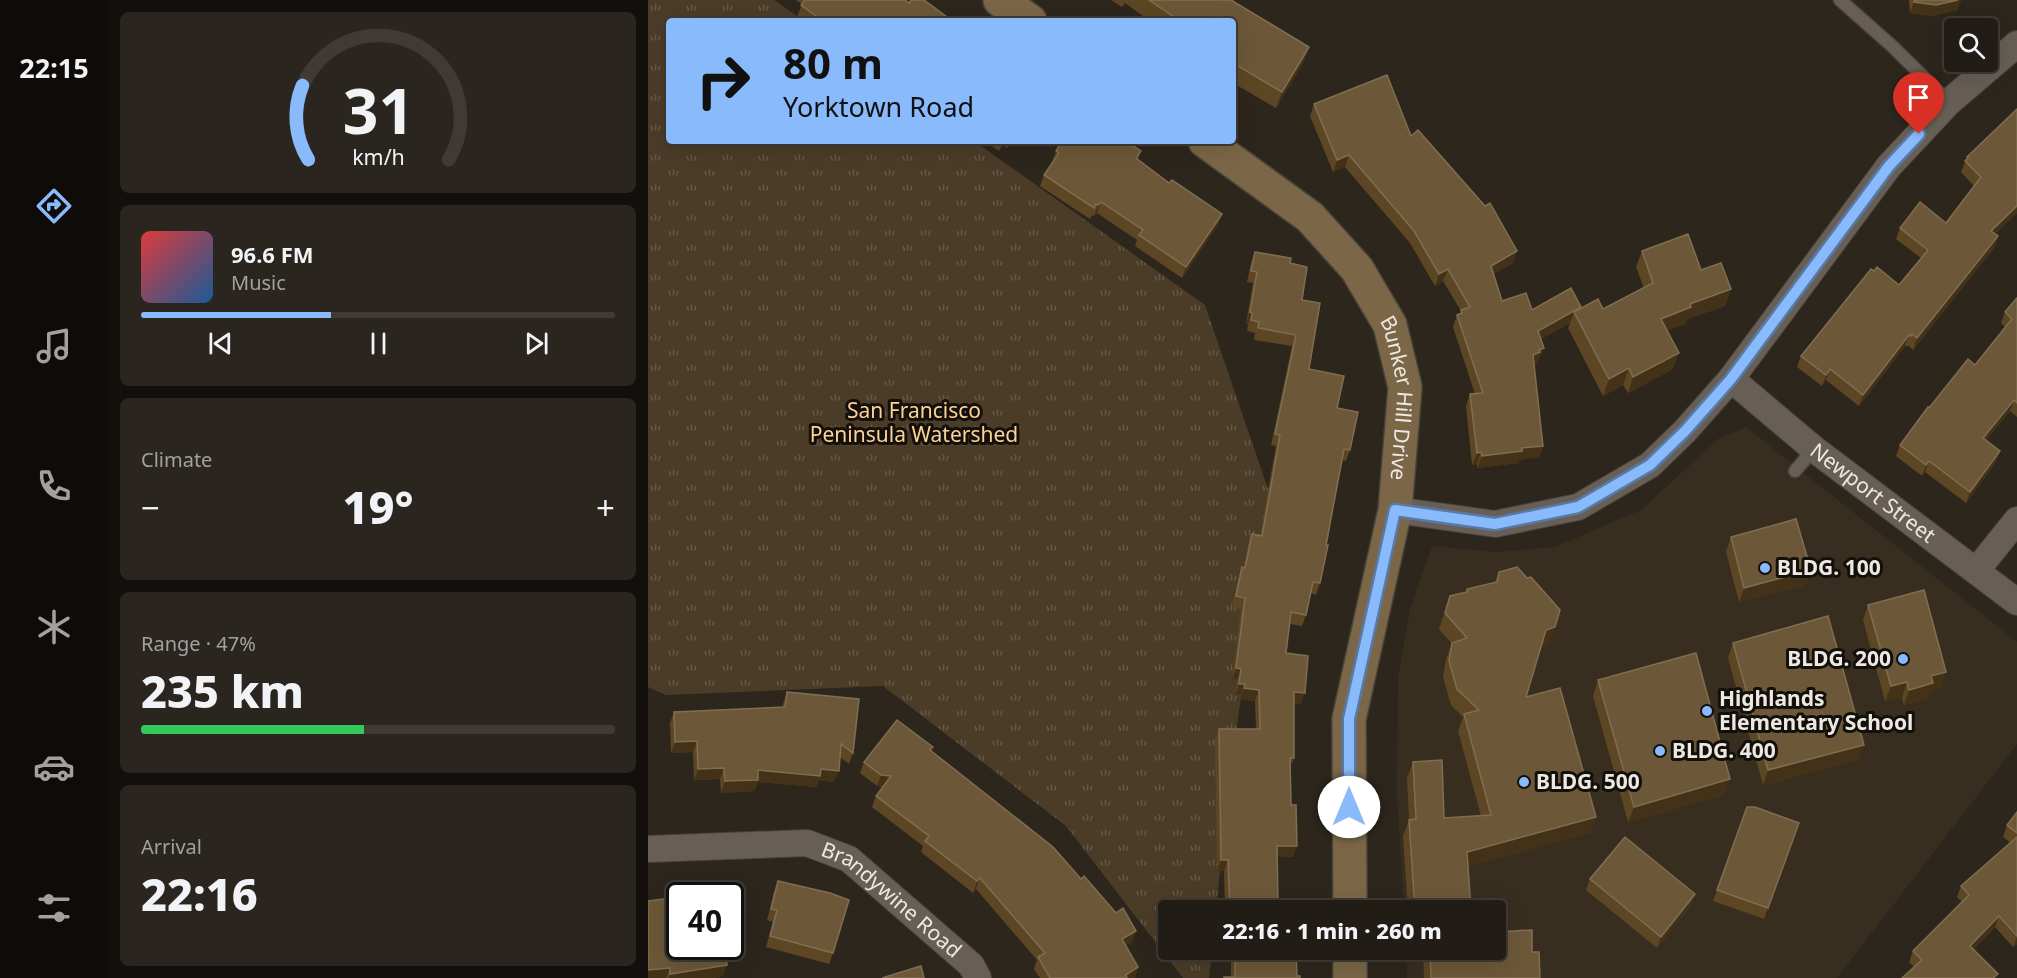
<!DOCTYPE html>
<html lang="en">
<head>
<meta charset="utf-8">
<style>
	:root { --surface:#221c16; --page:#2a251f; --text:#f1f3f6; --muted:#a2a1a1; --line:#3f3a35; --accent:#88bafc }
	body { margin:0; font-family:"Noto Sans",sans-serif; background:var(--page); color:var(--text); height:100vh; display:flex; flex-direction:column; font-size:22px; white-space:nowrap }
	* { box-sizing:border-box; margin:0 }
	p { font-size:20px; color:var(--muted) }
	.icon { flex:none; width:33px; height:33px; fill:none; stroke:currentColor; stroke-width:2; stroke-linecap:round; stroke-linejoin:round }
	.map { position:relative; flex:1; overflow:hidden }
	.details { display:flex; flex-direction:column; gap:12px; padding:12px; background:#130f0c; width:540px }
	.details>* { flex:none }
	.banner { position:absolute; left:18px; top:18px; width:570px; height:126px; border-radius:6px; box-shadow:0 6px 24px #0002,0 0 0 2px var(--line); background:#88bafc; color:#111; overflow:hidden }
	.controls { position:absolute; left:1296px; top:18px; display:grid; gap:12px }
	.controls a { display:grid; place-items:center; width:54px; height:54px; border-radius:6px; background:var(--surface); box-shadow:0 6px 24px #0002,0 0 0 2px var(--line); font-size:30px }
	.speed { position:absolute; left:18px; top:882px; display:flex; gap:12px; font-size:30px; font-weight:700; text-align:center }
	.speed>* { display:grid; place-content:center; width:78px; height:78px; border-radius:50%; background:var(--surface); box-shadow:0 6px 24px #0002,0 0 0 2px var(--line); line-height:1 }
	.speed .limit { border:3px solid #111; border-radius:9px; background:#fff; color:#111 }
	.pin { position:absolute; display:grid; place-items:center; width:51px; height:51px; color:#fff; margin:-62px -26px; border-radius:50% 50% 50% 0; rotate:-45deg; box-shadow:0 0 6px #0007 }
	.pin .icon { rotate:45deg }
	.me { position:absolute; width:66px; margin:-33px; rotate:0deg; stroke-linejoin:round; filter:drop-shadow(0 0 4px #0008) }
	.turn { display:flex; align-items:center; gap:21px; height:126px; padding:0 18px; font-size:27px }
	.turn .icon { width:78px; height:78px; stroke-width:2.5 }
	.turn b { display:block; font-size:42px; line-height:51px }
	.big { font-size:45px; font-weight:800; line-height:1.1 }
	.details .tile { flex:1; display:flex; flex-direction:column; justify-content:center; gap:9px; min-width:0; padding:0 21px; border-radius:9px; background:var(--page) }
	.details .dial { align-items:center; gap:0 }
	.dial svg { height:156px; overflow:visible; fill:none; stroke:var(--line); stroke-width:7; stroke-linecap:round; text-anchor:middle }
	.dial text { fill:var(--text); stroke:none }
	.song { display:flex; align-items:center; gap:18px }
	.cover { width:72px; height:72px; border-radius:9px; background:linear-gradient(135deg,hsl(0 70% 55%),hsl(210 70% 35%)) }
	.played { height:6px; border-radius:3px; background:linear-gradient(90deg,var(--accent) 40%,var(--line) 40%) }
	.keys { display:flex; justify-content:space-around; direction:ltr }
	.heat { display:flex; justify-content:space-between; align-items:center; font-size:33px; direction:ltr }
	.charge { height:9px; border-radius:4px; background:linear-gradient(90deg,#34c759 47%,var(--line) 0) }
	.trip { position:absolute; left:510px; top:900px; width:348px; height:60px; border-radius:6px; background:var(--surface); box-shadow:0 6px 24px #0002,0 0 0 2px var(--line); font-weight:800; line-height:60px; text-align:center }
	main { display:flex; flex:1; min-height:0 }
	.dock { display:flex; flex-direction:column; width:108px; justify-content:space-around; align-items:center; background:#0e0b09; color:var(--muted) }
	.dock .icon { width:42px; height:42px }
	.dock .current { color:var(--accent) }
	.dock b { font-size:27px; color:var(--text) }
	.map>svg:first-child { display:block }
	.built { fill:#382e1f }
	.grass { fill:url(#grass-tufts) }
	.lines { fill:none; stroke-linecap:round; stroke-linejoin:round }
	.lane-casing { stroke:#49433c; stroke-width:15 }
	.street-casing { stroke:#49433c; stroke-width:28 }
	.secondary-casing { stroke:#49433c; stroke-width:36 }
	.lane { stroke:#675f55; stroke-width:12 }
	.street { stroke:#675f55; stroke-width:26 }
	.secondary { stroke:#7b6747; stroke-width:33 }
	.wall { fill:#5d4623 }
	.shaded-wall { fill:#433218 }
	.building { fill:#6c5838; stroke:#806e52; stroke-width:1.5 }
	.route-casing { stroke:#5879a4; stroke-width:15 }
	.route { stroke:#88bafc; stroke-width:10 }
	.poi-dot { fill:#88bafc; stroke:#13100c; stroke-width:2 }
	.labels { text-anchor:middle; stroke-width:6; stroke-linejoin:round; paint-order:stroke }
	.street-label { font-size:21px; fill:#ede8e2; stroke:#13100c }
	.park-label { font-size:21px; fill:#fed194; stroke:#13100c }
	.poi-label { font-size:21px; font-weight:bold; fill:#ede8e2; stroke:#13100c; text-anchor:start }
</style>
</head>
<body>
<main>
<nav class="dock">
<b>22:15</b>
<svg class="icon current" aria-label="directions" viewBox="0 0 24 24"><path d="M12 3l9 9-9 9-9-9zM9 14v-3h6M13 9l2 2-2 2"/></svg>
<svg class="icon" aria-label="music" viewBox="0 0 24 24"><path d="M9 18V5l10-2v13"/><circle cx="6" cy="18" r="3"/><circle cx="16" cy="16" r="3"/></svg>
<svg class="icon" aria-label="phone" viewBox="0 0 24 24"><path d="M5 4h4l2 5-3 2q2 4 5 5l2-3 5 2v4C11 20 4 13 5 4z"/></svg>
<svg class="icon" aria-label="climate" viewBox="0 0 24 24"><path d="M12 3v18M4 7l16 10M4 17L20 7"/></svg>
<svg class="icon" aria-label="car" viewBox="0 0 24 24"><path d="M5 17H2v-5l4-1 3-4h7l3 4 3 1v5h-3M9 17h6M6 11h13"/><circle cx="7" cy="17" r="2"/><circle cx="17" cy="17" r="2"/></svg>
<svg class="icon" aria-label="filters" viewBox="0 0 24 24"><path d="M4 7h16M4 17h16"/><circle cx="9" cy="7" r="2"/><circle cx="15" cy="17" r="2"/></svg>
</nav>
<section class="details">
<div class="tile dial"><svg viewBox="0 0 100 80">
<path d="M14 69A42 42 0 1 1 86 69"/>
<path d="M14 69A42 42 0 0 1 11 31" stroke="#88bafc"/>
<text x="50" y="56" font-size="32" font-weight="700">31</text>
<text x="50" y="72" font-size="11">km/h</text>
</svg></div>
<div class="tile">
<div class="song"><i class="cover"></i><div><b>96.6 FM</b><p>Music</p></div></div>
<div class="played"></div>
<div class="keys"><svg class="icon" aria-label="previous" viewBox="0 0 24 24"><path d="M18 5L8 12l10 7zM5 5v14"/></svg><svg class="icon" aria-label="pause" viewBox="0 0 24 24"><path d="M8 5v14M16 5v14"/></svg><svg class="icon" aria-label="next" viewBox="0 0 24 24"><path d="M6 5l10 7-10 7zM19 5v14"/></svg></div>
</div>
<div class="tile"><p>Climate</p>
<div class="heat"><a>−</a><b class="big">19°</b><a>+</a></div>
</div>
<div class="tile"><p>Range · 47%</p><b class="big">235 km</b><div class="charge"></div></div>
<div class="tile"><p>Arrival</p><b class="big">22:16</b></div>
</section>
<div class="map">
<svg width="1369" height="978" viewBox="0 0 1369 978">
	<defs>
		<pattern id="grass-tufts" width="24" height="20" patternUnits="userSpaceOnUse" patternTransform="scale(1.5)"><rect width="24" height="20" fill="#4b3c28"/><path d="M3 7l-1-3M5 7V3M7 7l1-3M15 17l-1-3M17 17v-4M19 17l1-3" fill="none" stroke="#655847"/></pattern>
	</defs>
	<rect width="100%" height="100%" fill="#2d261d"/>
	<!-- built -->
	<polygon class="built" points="1098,427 1369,642 1369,744 1189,978 759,978 758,950 848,950 848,910 756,910 749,795 750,678 762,609 784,546 848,552 907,547 993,510 1071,438"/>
	<!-- grass -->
	<polygon class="grass" points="0,0 126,0 156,21 21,21 21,141 326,141 557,305 622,495 582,774 568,910 520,910 520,950 564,950 561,978 535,978 418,826 235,686 18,695 0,687"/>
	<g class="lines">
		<defs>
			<g id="lane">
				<polyline points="1192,0 1244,46 1301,102"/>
				<polyline points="1147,471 1166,449"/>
			</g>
			<g id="street">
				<path id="s1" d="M1083,379L1166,449L1369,602"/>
				<polyline points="747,510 847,524 930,507 1002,465 1037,431 1083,379 1241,166 1301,102 1369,44"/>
				<polyline points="1328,571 1369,520"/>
				<path id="s2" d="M0,849L159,843L201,859L323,965L330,978"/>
			</g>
			<g id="secondary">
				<polyline points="352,0 382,21"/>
				<path id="s3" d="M557,141L662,217L709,269L742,325L757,387L747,510L701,719L702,910"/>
				<polyline points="702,950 702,978"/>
			</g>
		</defs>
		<!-- lane casing -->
		<use href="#lane" class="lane-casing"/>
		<!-- street casing -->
		<use href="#street" class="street-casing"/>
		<!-- secondary casing -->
		<use href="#secondary" class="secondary-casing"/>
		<!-- lane -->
		<use href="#lane" class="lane"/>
		<!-- street -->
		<use href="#street" class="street"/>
		<!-- secondary -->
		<use href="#secondary" class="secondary"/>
	</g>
	<!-- wall -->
	<g class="wall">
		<polygon points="148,0 257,0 261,3 302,19 301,21 155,21 149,17 154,4"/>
		<polygon points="463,0 586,0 585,1 661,47 655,63 628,108 585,83 585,21 502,21 477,3 474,7"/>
		<polygon points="1261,0 1313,0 1309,10 1284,16 1262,13"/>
		<polygon points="666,104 763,136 865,263 845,274 854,301 884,310 933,308 955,309 996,288 988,267 994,251 1053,270 1083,289 1077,306 1039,319 1037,324 1019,330 1025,369 980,393 975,385 955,396 920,328 922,323 893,339 891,360 889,361 888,364 886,365 895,446 891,457 871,460 870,463 829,468 829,464 824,465 818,406 822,394 827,394 805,327 809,315 812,314 813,311 795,281 787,286 762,243 697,167 685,172 662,116"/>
		<polygon points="1369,109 1369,213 1347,234 1350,236 1346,248 1265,350 1260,345 1259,347 1257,346 1211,406 1178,380 1174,386 1149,367 1153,356 1226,271 1251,285 1273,258 1248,239 1252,228 1298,223 1326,186 1313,172 1319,157"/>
		<polygon points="336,141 368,141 366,144 364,142 359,148 355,145 351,151"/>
		<polygon points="453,146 493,151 490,160 521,183 574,214 570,225 534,278 487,246 489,240 449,213 446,216 444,215 442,219 392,186 396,175 405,163 404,162 408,151"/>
		<polygon points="607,252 642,263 654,300 661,369 689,408 702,450 698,461 694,460 672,583 668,595 663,593 658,615 654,626 642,624 638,653 653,704 646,703 646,758 642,767 645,857 629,857 630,904 648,910 577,910 576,871 569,871 567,740 571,729 608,729 607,701 592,699 593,695 587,695 589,680 584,679 593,609 584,607 590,578 594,567 596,567 600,545 604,534 612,536 628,446 623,445 644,346 606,340 607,333 599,331 600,324 598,324 605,283 599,282 603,263"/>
		<polygon points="1369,298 1369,417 1362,411 1338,440 1348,462 1318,503 1277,472 1274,476 1248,456 1252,445 1281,408 1327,365 1357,327 1353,323 1357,312"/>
		<polygon points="1083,537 1163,570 1157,585 1091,602 1078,552"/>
		<polygon points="851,572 901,644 893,646 878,697 948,817 942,833 820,866 823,910 760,910 755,836 761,820 759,778 765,762 796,818 833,816 810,731 815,717 803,705 795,677 798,659 804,644 791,629 802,596 818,593 819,589 847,582"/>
		<polygon points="1220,605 1293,687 1283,690 1280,699 1256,705 1254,698 1237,701 1215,620"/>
		<polygon points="1085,643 1210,760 1115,785 1080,658"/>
		<polygon points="950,680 1076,795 980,822 945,696"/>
		<polygon points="139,692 205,753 201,764 192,757 186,782 171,780 168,787 110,782 106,791 73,793 72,779 46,780 45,752 23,753 22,723 26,712 134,707"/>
		<polygon points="285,747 283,750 484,942 478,945 490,967 487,978 392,978 386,969 389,960 328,889 325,893 273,852 275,846 224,807 228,796 235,787 229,786 212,773 216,762"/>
		<polygon points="1099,807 1151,823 1116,919 1065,901"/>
		<polygon points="1369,812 1369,944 1365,947 1347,927 1325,950 1266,967 1261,962 1265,951 1314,902 1309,897 1313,886 1363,843 1355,837 1359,825"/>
		<polygon points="942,879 1043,905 1009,948 938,890"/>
		<polygon points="130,881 185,953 181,964 118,947 125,922 119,920 126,892"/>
		<polygon points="0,901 78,960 75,976 64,978 0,978"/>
		<polygon points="583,950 648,950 649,976 583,977"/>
		<polygon points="775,950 848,950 884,952 892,978 776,978"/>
	</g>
	<!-- shaded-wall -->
	<g class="shaded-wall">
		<polygon points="1313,0 1309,10 1284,16 1262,13 1266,2"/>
		<polygon points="661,47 655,63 628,108 634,92"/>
		<polygon points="355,141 357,141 351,151"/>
		<polygon points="701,155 697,167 685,172 689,160"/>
		<polygon points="453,202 449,213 446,216 450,205"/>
		<polygon points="1369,206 1369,213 1339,242 1343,231"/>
		<polygon points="574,214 570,225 534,278 538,267"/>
		<polygon points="1350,236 1346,248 1265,350 1269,338"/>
		<polygon points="869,251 865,263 838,278 843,266"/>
		<polygon points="800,269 795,281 787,286 791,274"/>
		<polygon points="1083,289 1077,306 1039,319 1037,324 1007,335 1013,319 1042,304"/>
		<polygon points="933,307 926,312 922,323 886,343 890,331"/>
		<polygon points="602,312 604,313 600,324 598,324"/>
		<polygon points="1261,335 1257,346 1211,406 1215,395"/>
		<polygon points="896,348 891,360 889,361 888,364 881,366 885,355 891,350"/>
		<polygon points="1031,353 1025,369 980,393 985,377"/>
		<polygon points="981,368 975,385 955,396 961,379"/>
		<polygon points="1182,369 1178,380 1174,386 1178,375"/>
		<polygon points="1366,400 1362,411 1331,449 1335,438"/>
		<polygon points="895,446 891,457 871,460 870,463 829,468 834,456 874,448"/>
		<polygon points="1352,451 1348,462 1318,503 1322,492"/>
		<polygon points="833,452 829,464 824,465 829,453"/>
		<polygon points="1281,461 1277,472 1274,476 1278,465"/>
		<polygon points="1163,570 1157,585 1091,602 1096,588"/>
		<polygon points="907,627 901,644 892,647 898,630"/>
		<polygon points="588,668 593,669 589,680 584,679"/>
		<polygon points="1298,672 1293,687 1283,690 1280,699 1256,705 1261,690 1283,676"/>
		<polygon points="1259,682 1254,698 1237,701 1243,686"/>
		<polygon points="591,684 597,684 593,695 587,695"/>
		<polygon points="596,688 611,690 607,701 592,699"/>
		<polygon points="646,692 657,693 653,704 642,703"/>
		<polygon points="49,741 45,752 23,753 27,742"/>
		<polygon points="1216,745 1210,760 1115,785 1120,770"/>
		<polygon points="76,768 72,779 46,780 50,769"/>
		<polygon points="173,769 191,771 186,782 171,780 168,787 110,782 106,791 73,793 77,781 110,770"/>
		<polygon points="233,775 243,776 239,787 229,786"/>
		<polygon points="1082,779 1076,795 980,822 986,807"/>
		<polygon points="948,817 942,833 813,868 819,852"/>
		<polygon points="629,846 649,846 645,857 625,857"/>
		<polygon points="573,860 580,860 576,871 569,871"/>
		<polygon points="332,878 328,889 325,893 329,881"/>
		<polygon points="1047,894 1043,905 1009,948 1013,937"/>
		<polygon points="1351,916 1347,927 1318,957 1322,946"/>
		<polygon points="488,931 484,942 470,950 474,939"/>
		<polygon points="1369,937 1369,944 1365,947"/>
		<polygon points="79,965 75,976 64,978 21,978 22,974"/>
		<polygon points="490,967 487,978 477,978 478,975"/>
		<polygon points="22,968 18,978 0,978 0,970"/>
	</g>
	<!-- building -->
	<g class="building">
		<polygon points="157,0 257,0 261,3 263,0 276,0 302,19 300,21 175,21 153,5"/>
		<polygon points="501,0 583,0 661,47 634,92 585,63 585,21 532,21"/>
		<polygon points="1266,0 1310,0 1288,5 1266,2"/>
		<polygon points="739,75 763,136 770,130 837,206 842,203 869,251 843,266 854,301 878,293 884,310 923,288 933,307 890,331 896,348 891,350 892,352 885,355 895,446 874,448 874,451 834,456 833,452 829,453 822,394 835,393 809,315 814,313 813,310 822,307 800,269 791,274 766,231 701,155 689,160 666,104"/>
		<polygon points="1369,109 1369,206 1343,231 1350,236 1269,338 1264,334 1263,336 1261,335 1215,395 1182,369 1178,375 1153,356 1223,269 1226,271 1229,267 1251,285 1280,250 1252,228 1272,202 1298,223 1333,177 1317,161 1320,158 1319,157"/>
		<polygon points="414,141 446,141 453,146 456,141 478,141 493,151 488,158 521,183 524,180 574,214 538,267 491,235 495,230 453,202 450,205 448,204 446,208 396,175 411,153 408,151"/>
		<polygon points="1040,234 1053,270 1073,263 1083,289 1042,304 1043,307 1013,319 1031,353 985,377 981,368 961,379 926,312 950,299 955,309 1005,283 994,251"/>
		<polygon points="607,252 643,258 642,263 659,267 654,300 672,303 661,369 696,376 689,408 710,412 702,450 696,449 678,545 680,545 672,583 665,582 658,615 643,612 638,653 660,656 657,693 646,692 646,758 642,758 643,805 648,805 649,846 629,846 630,904 648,904 648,910 582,910 580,860 573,860 571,729 612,729 611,690 596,688 597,684 591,684 593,669 588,668 597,598 588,596 594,567 597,568 604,534 614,536 632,435 627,434 648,335 610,328 611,322 603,320 604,313 602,312 609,272 603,271"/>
		<polygon points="1369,298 1369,403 1366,400 1335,438 1352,451 1322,492 1281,461 1278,465 1252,445 1280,407 1281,408 1320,359 1327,365 1364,319 1357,312"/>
		<polygon points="1148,519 1163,570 1096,588 1083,537"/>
		<polygon points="869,567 879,578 883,577 912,610 907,627 898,630 878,697 912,688 948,817 819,852 823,910 767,910 761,820 768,819 765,762 794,760 796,818 843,815 816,714 831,710 809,689 801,661 804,643 819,638 797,613 802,596 819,592 819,589 849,582 851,572"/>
		<polygon points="1276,590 1298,672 1283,676 1285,683 1261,690 1259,682 1243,686 1220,605"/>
		<polygon points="1180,616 1216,745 1120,770 1085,643"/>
		<polygon points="1048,653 1082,779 986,807 950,680"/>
		<polygon points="139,692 211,699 205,753 193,744 191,771 173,769 172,776 110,770 110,780 77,781 76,768 50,769 49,741 27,742 26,712 137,707"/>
		<polygon points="249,720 285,747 282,750 405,847 433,879 436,876 468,913 475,908 488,931 474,939 490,967 478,975 479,978 402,978 390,957 397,953 332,878 329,881 277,841 281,836 228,796 243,776 233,775 216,762"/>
		<polygon points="1099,807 1107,807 1151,823 1120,908 1069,890"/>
		<polygon points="1369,812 1369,833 1359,825"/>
		<polygon points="977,837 1047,894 1013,937 942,879"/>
		<polygon points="1369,837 1369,936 1351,916 1322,946 1350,974 1345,978 1254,978 1274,960 1265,951 1321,895 1313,886"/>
		<polygon points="130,881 182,893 201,900 185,953 122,936 129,910 123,909"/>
		<polygon points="70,892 71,896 42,896"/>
		<polygon points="32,897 32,946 81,946 81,952 78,952 79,965 22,974 22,968 0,970 0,901"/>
		<polygon points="884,930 884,952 891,952 892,978 783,978 782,950 848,950 848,932"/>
		<polygon points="587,950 648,950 649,976 652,976 652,978 576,978 576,977 587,977"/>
		<polygon points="273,966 276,978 234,978"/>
	</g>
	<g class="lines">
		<defs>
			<polyline id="route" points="701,807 701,719 747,510 847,524 930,507 1002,465 1037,431 1083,379 1241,166 1271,134"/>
		</defs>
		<!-- route casing -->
		<use href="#route" class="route-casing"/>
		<!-- route -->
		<use href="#route" class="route"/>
	</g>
	<!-- markers -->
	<g class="poi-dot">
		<circle cx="1117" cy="568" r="6"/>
		<circle cx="1255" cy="659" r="6"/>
		<circle cx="1059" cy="711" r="6"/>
		<circle cx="1012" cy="751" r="6"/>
		<circle cx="876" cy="782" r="6"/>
	</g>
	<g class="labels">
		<!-- street labels -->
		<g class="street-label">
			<text dy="7" stroke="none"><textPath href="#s3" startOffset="339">Bunker Hill Drive</textPath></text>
			<text dy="7" stroke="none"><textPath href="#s1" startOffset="182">Newport Street</textPath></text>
			<text dy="7" stroke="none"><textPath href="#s2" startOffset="262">Brandywine Road</textPath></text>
		</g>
		<!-- park labels -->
		<g class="park-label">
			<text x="266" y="418">San Francisco<tspan x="266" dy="24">Peninsula Watershed</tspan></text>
		</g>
		<!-- poi labels -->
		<g class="poi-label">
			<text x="1129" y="575">BLDG. 100</text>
			<text x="1243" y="666" text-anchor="end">BLDG. 200</text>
			<text x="1071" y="706">Highlands<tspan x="1071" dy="24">Elementary School</tspan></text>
			<text x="1024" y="758">BLDG. 400</text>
			<text x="888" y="789">BLDG. 500</text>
		</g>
	</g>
</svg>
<div class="controls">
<a><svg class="icon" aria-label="search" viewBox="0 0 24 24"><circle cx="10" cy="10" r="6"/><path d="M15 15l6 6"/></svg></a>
</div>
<div class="speed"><div class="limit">40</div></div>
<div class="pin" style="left:1271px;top:134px;background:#d93025"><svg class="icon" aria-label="arrive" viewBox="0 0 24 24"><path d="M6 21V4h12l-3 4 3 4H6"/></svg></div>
<svg class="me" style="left:701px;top:807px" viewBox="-20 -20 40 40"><circle r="19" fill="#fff"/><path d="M0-13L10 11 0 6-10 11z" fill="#88bafc"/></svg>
<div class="trip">22:16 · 1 min · 260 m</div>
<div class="banner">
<div class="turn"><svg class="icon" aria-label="right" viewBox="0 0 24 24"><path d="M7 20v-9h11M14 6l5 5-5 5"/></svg><div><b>80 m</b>Yorktown Road</div></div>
</div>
</div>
</main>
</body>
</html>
